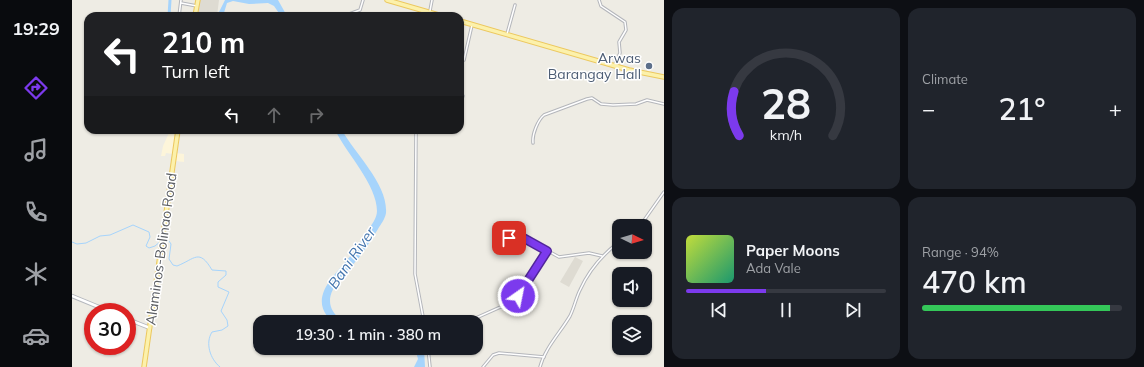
<!DOCTYPE html>
<html lang="en">
<head>
<meta charset="utf-8">
<style>
	:root { --surface:#171b24; --page:#20242c; --text:#f1f3f6; --muted:#9ea1a6; --line:#363941; --accent:#7c3aed }
	body { margin:0; font-family:Mulish,sans-serif; background:var(--page); color:var(--text); height:100vh; display:flex; flex-direction:column; font-size:15px; white-space:nowrap }
	* { box-sizing:border-box; margin:0 }
	p { font-size:13px; color:var(--muted) }
	.icon { flex:none; width:22px; height:22px; fill:none; stroke:currentColor; stroke-width:2; stroke-linecap:round; stroke-linejoin:round }
	.map { position:relative; flex:1; overflow:hidden }
	.panel { display:flex; flex-direction:column; gap:8px; padding:8px; background:#0d0f14; width:480px }
	.panel>* { flex:none }
	.top-card { position:absolute; left:12px; top:12px; width:380px; height:122px; border-radius:12px; box-shadow:0 1px 3px #0004; background:#202124; color:#fff; overflow:hidden }
	.needle { width:26px; rotate:95deg }
	.fabs { position:absolute; left:540px; top:219px; display:grid; gap:8px }
	.fabs a { display:grid; place-items:center; width:40px; height:40px; border-radius:8px; background:var(--surface); box-shadow:0 1px 3px #0004; font-size:20px }
	.speed { position:absolute; left:12px; top:303px; display:flex; gap:8px; font-size:20px; font-weight:700; text-align:center }
	.speed>* { display:grid; place-content:center; width:52px; height:52px; border-radius:50%; background:var(--surface); box-shadow:0 1px 3px #0004; line-height:1 }
	.speed .limit { border:6px solid #d22; background:#fff; color:#111 }
	.pin { position:absolute; display:grid; place-items:center; width:34px; height:34px; color:#fff; margin:-17px; border-radius:8px; box-shadow:0 2px 6px #0006 }
	.me { position:absolute; width:44px; margin:-22px; rotate:33deg; stroke-linejoin:round; filter:drop-shadow(0 0 3px #0008) }
	.turn { display:flex; align-items:center; gap:14px; height:84px; padding:0 12px; font-size:18px }
	.turn .icon { width:52px; height:52px; stroke-width:2.5 }
	.turn b { display:block; font-size:28px; line-height:34px }
	.lanes { display:flex; align-items:center; height:38px; padding:0 12px; background:#0003; justify-content:center; gap:20px; direction:ltr }
	.lanes .off { opacity:.35 }
	.big { font-size:30px; font-weight:600; line-height:1.1 }
	.panel .tile { flex:1; display:flex; flex-direction:column; justify-content:center; gap:6px; min-width:0; padding:0 14px; border-radius:12px; background:var(--page) }
	.panel .dial { align-items:center; gap:0 }
	.dial svg { height:104px; overflow:visible; fill:none; stroke:var(--line); stroke-width:7; stroke-linecap:round; text-anchor:middle }
	.dial text { fill:var(--text); stroke:none }
	.song { display:flex; align-items:center; gap:12px }
	.cover { width:48px; height:48px; border-radius:6px; background:linear-gradient(135deg,hsl(70 70% 55%),hsl(160 70% 35%)) }
	.played { height:4px; border-radius:2px; background:linear-gradient(90deg,var(--accent) 40%,var(--line) 40%) }
	.keys { display:flex; justify-content:space-around; direction:ltr }
	.heat { display:flex; justify-content:space-between; align-items:center; font-size:22px; direction:ltr }
	.charge { height:6px; border-radius:3px; background:linear-gradient(90deg,#34c759 94%,var(--line) 0) }
	.panel .tiles { flex:1; display:grid; gap:8px; grid-template-columns:repeat(2,1fr) }
	.trip { position:absolute; left:181px; top:315px; width:230px; height:40px; border-radius:12px; background:var(--surface); box-shadow:0 1px 3px #0004; font-weight:600; line-height:40px; text-align:center }
	main { display:flex; flex:1; min-height:0 }
	.menu { display:flex; flex-direction:column; width:72px; justify-content:space-around; align-items:center; background:#090b0e; color:var(--muted) }
	.menu .icon { width:28px; height:28px }
	.menu .current { color:var(--accent) }
	.menu b { font-size:18px; color:var(--text) }
	.map>svg:first-child { display:block }
	.commercial { fill:#fdf5da }
	.education { fill:#dedbd2 }
	.water { fill:#a6d4fc }
	.lines { fill:none; stroke-linecap:round; stroke-linejoin:round }
	.stream { stroke:#a6d4fc; stroke-width:1 }
	.river { stroke:#a6d4fc; stroke-width:3 }
	.street-casing { stroke:#b4b6bb; stroke-width:3.5 }
	.secondary-casing { stroke:#b5b8be; stroke-width:4.5 }
	.primary-casing { stroke:#ecc85f; stroke-width:5.5 }
	.street { stroke:#fff; stroke-width:1.5 }
	.secondary { stroke:#fff; stroke-width:2.5 }
	.primary { stroke:#fcf1ab; stroke-width:3.5 }
	.route-casing { stroke:#51269a; stroke-width:10 }
	.route { stroke:#7c3aed; stroke-width:7 }
	.service-dot { fill:#5c6f8a; stroke:#fff; stroke-width:1.5 }
	.labels { text-anchor:middle; stroke-width:3; stroke-linejoin:round; paint-order:stroke }
	.service-label { font-size:14px; fill:#4e5e75; stroke:#fff; text-anchor:end }
	.street-label { font-size:14px; fill:#5c5f64; stroke:#fff }
	.water-label { font-size:15px; font-style:italic; fill:#4375ae; stroke:#fff }
</style>
</head>
<body>
<main>
<nav class="menu">
<b>19:29</b>
<svg class="icon current" aria-label="directions" viewBox="0 0 24 24"><path d="M12 3l9 9-9 9-9-9zM9 14v-3h6M13 9l2 2-2 2"/></svg>
<svg class="icon" aria-label="music" viewBox="0 0 24 24"><path d="M9 18V5l10-2v13"/><circle cx="6" cy="18" r="3"/><circle cx="16" cy="16" r="3"/></svg>
<svg class="icon" aria-label="phone" viewBox="0 0 24 24"><path d="M5 4h4l2 5-3 2q2 4 5 5l2-3 5 2v4C11 20 4 13 5 4z"/></svg>
<svg class="icon" aria-label="climate" viewBox="0 0 24 24"><path d="M12 3v18M4 7l16 10M4 17L20 7"/></svg>
<svg class="icon" aria-label="car" viewBox="0 0 24 24"><path d="M5 17H2v-5l4-1 3-4h7l3 4 3 1v5h-3M9 17h6M6 11h13"/><circle cx="7" cy="17" r="2"/><circle cx="17" cy="17" r="2"/></svg>
</nav>
<div class="map">
<svg width="592" height="367" viewBox="0 0 592 367">
	<rect width="100%" height="100%" fill="#eeece4"/>
	<!-- commercial -->
	<g class="commercial">
		<polygon points="97,133 104,134 101,154 94,153 93,156 89,156 91,146"/>
		<polygon points="104,153 112,154 112,162 103,161"/>
	</g>
	<!-- education -->
	<g class="education">
		<polygon points="128,0 147,0 145,16 125,16"/>
		<polygon points="503,257 511,261 497,287 488,282"/>
	</g>
	<!-- water -->
	<g class="water">
		<polygon points="153,0 206,0 215,16 209,16 202,6 196,3 177,4 161,1 155,3 151,16 147,16 147,12"/>
		<path d="M263,130H270C283,154 316,184 314,213C313,219 309,224 306,229C299,240 293,250 285,260C269,278 241,301 272,322H262C259,320 256,318 255,316C239,295 264,274 275,260C283,251 290,240 296,230C300,224 305,218 305,211C305,185 275,154 263,130Z"/>
		<polygon points="343,348 352,348 353,367 342,367 346,359"/>
	</g>
	<g class="lines">
		<!-- stream -->
		<g class="stream">
			<path d="M92,240L97,241L99,244L97,259L101,265L105,266C123,259 127,248 140,270L154,271V275L146,282V287L157,292L149,311L155,320L156,326L150,330L140,332C133,343 138,359 148,367"/>
			<polyline points="0,242 5,244 14,243 28,236 38,235 61,225 77,232 78,237 74,246 77,248 83,246 89,241"/>
		</g>
		<!-- river -->
		<polyline class="river" points="97,16 98,0"/>
		<defs>
			<g id="street">
				<polyline points="527,0 529,6 553,22 554,30 547,42 548,53 542,66"/>
				<polyline points="109,3 125,6"/>
				<polyline points="107,16 109,0"/>
				<polyline points="272,16 288,10 291,0"/>
				<polyline points="357,16 360,0"/>
				<polyline points="435,34 443,5"/>
				<polyline points="392,60 400,25"/>
				<polyline points="388,104 391,96"/>
				<polyline points="344,130 343,274 352,322"/>
				<path d="M461,143C460,134 466,120 472,115L515,99L520,98L529,104L541,105L564,104L575,100L592,104"/>
				<polyline points="568,226 592,192"/>
				<polyline points="424,244 447,235 487,257 517,253 530,256"/>
				<polyline points="395,322 442,301 475,251"/>
				<polyline points="356,348 358,367"/>
				<polyline points="411,367 421,355 427,353 472,357"/>
				<path d="M468,367C473,348 488,333 498,316C502,308 504,298 508,290C517,270 530,255 547,242"/>
			</g>
			<g id="secondary">
				<polyline points="0,296 39,312"/>
				<polyline points="55,319 78,328"/>
			</g>
			<g id="primary">
				<polyline points="315,0 370,16"/>
				<polyline points="123,16 126,0"/>
				<polyline points="388,21 557,70 592,77"/>
				<polyline points="72,367 106,130"/>
			</g>
		</defs>
		<!-- street casing -->
		<use href="#street" class="street-casing"/>
		<!-- secondary casing -->
		<use href="#secondary" class="secondary-casing"/>
		<!-- primary casing -->
		<use href="#primary" class="primary-casing"/>
		<!-- street -->
		<use href="#street" class="street"/>
		<!-- secondary -->
		<use href="#secondary" class="secondary"/>
		<!-- primary -->
		<use href="#primary" class="primary"/>
	</g>
	<g class="lines">
		<defs>
			<polyline id="route" points="437,238 448,236 475,251 446,296"/>
		</defs>
		<!-- route casing -->
		<use href="#route" class="route-casing"/>
		<!-- route -->
		<use href="#route" class="route"/>
	</g>
	<!-- markers -->
	<circle class="service-dot" cx="577" cy="66" r="4"/>
	<g class="labels">
		<!-- service labels -->
		<g class="service-label">
			<text x="569" y="63">Arwas<tspan x="569" dy="16">Barangay Hall</tspan></text>
		</g>
		<!-- street labels -->
		<g class="street-label">
			<text transform="translate(89 249) rotate(-82)" y="5">Alaminos-Bolinao Road</text>
		</g>
		<!-- water labels -->
		<g class="water-label">
			<text transform="translate(280 258) rotate(-55)" y="5">Bani River</text>
		</g>
	</g>
</svg>
<div class="fabs">
<a><svg class="needle" viewBox="-14 -14 28 28"><path d="M0-13l5 13h-10z" fill="#e53935"/><path d="M0 13l5-13h-10z" fill="#9ea1a6"/></svg></a>
<a><svg class="icon" aria-label="sound" viewBox="0 0 24 24"><path d="M4 9h4l5-4v14l-5-4H4zM17 9q2 3 0 6"/></svg></a>
<a><svg class="icon" aria-label="layers" viewBox="0 0 24 24"><path d="M12 4l9 5-9 5-9-5zM3 14l9 5 9-5"/></svg></a>
</div>
<div class="speed"><div class="limit">30</div></div>
<div class="pin" style="left:437px;top:238px;background:#d93025"><svg class="icon" aria-label="arrive" viewBox="0 0 24 24"><path d="M6 21V4h12l-3 4 3 4H6"/></svg></div>
<svg class="me" style="left:446px;top:296px" viewBox="-20 -20 40 40"><circle r="17" fill="#7c3aed" stroke="#fff" stroke-width="3"/><path d="M0-11L8 9 0 5-8 9z" fill="#fff"/></svg>
<div class="trip">19:30 · 1 min · 380 m</div>
<div class="top-card">
<div class="turn"><svg class="icon" aria-label="left" viewBox="0 0 24 24"><path d="M17 20v-9H6M10 6l-5 5 5 5"/></svg><div><b>210 m</b>Turn left</div></div>
<div class="lanes"><svg class="icon" aria-label="left" viewBox="0 0 24 24"><path d="M17 20v-9H6M10 6l-5 5 5 5"/></svg><svg class="icon off" aria-label="ahead" viewBox="0 0 24 24"><path d="M12 20V5M6 11l6-6 6 6"/></svg><svg class="icon off" aria-label="right" viewBox="0 0 24 24"><path d="M7 20v-9h11M14 6l5 5-5 5"/></svg></div>
</div>
</div>
<section class="panel">
<div class="tiles">
<div class="tile dial"><svg viewBox="0 0 100 80">
<path d="M14 69A42 42 0 1 1 86 69"/>
<path d="M14 69A42 42 0 0 1 10 35" stroke="#7c3aed"/>
<text x="50" y="56" font-size="32" font-weight="700">28</text>
<text x="50" y="72" font-size="11">km/h</text>
</svg></div>
<div class="tile"><p>Climate</p>
<div class="heat"><a>−</a><b class="big">21°</b><a>+</a></div>
</div>
<div class="tile">
<div class="song"><i class="cover"></i><div><b>Paper Moons</b><p>Ada Vale</p></div></div>
<div class="played"></div>
<div class="keys"><svg class="icon" aria-label="previous" viewBox="0 0 24 24"><path d="M18 5L8 12l10 7zM5 5v14"/></svg><svg class="icon" aria-label="pause" viewBox="0 0 24 24"><path d="M8 5v14M16 5v14"/></svg><svg class="icon" aria-label="next" viewBox="0 0 24 24"><path d="M6 5l10 7-10 7zM19 5v14"/></svg></div>
</div>
<div class="tile"><p>Range · 94%</p><b class="big">470 km</b><div class="charge"></div></div>
</div>
</section>
</main>
</body>
</html>
